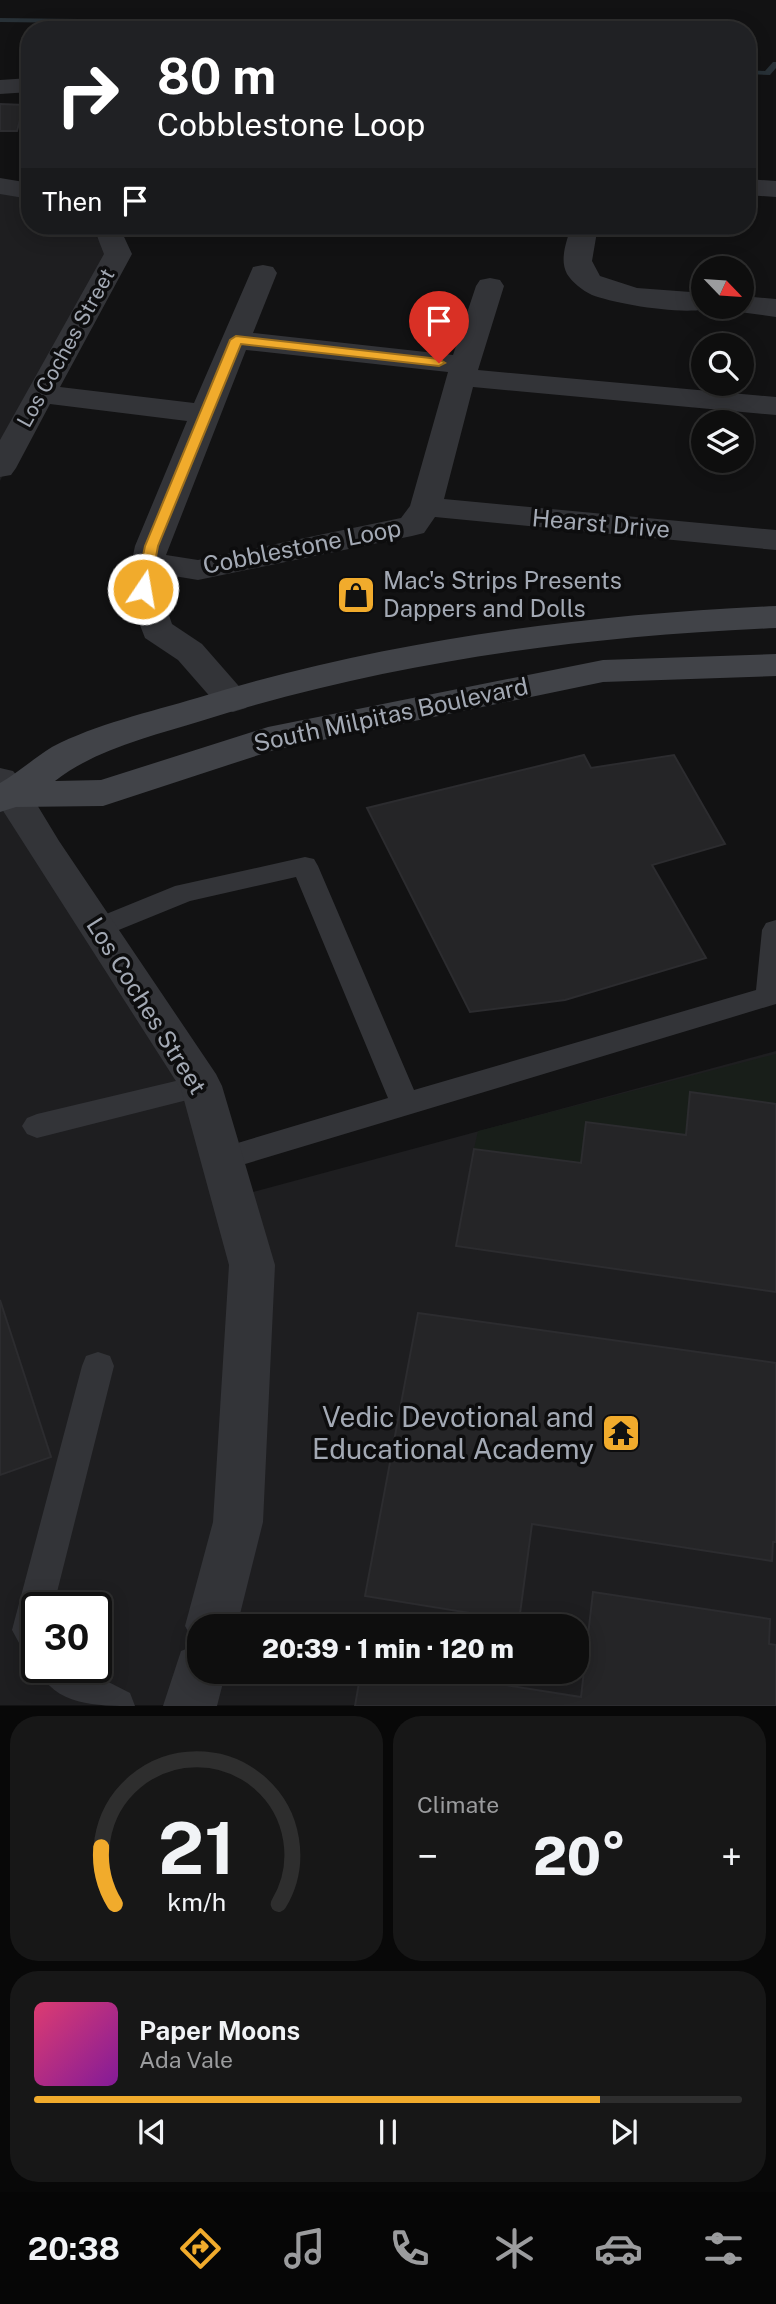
<!DOCTYPE html>
<html lang="en">
<head>
<meta charset="utf-8">
<style>
	:root { --surface:#0e0e0e; --page:#171717; --text:#f1f3f6; --muted:#9b9c9e; --line:#2e2e2e; --accent:#f1ab2c }
	body { margin:0; font-family:"Public Sans",sans-serif; background:var(--page); color:var(--text); height:100vh; display:flex; flex-direction:column; font-size:26px; white-space:nowrap }
	* { box-sizing:border-box; margin:0 }
	p { font-size:23px; color:var(--muted) }
	.icon { flex:none; width:38px; height:38px; fill:none; stroke:currentColor; stroke-width:2; stroke-linecap:round; stroke-linejoin:round }
	.map { position:relative; height:1706px; overflow:hidden }
	.drawer { display:flex; flex-direction:column; gap:10px; padding:10px; background:#080808; flex:1 }
	.drawer>* { flex:none }
	.guide { position:absolute; left:21px; top:21px; width:735px; height:214px; border-radius:28px; box-shadow:0 4px 18px #0003,0 0 0 2px var(--line); background:#202124; color:#fff; overflow:hidden }
	.needle { width:46px; rotate:115deg }
	.fabs { position:absolute; left:691px; top:256px; display:grid; gap:14px }
	.fabs a { display:grid; place-items:center; width:63px; height:63px; border-radius:50%; background:var(--surface); box-shadow:0 4px 18px #0003,0 0 0 2px var(--line); font-size:35px }
	.speed { position:absolute; left:21px; top:1592px; display:flex; gap:14px; font-size:35px; font-weight:700; text-align:center }
	.speed>* { display:grid; place-content:center; width:91px; height:91px; border-radius:50%; background:var(--surface); box-shadow:0 4px 18px #0003,0 0 0 2px var(--line); line-height:1 }
	.speed .limit { border:4px solid #111; border-radius:10px; background:#fff; color:#111 }
	.pin { position:absolute; display:grid; place-items:center; width:60px; height:60px; color:#fff; margin:-72px -30px; border-radius:50% 50% 50% 0; rotate:-45deg; box-shadow:0 0 7px #0007 }
	.pin .icon { rotate:45deg }
	.me { position:absolute; width:77px; margin:-38px; rotate:12deg; stroke-linejoin:round; filter:drop-shadow(0 0 5px #0008) }
	.turn { display:flex; align-items:center; gap:24px; height:147px; padding:0 21px; font-size:32px }
	.turn .icon { width:91px; height:91px; stroke-width:2.5 }
	.turn b { display:block; font-size:49px; line-height:60px }
	.then { display:flex; align-items:center; height:66px; padding:0 21px; background:#0003; gap:14px; font-size:26px }
	.big { font-size:52px; font-weight:800; line-height:1.1 }
	.drawer .widget { flex:1; display:flex; flex-direction:column; justify-content:center; gap:10px; min-width:0; padding:0 24px; border-radius:28px; background:var(--page) }
	.drawer .dial { align-items:center; gap:0 }
	.dial svg { height:182px; overflow:visible; fill:none; stroke:var(--line); stroke-width:7; stroke-linecap:round; text-anchor:middle }
	.dial text { fill:var(--text); stroke:none }
	.song { display:flex; align-items:center; gap:21px }
	.cover { width:84px; height:84px; border-radius:10px; background:linear-gradient(135deg,hsl(340 70% 55%),hsl(290 70% 35%)) }
	.played { height:7px; border-radius:4px; background:linear-gradient(90deg,var(--accent) 80%,var(--line) 80%) }
	.keys { display:flex; justify-content:space-around; direction:ltr }
	.heat { display:flex; justify-content:space-between; align-items:center; font-size:38px; direction:ltr }
	.drawer .tiles { flex:1; display:grid; gap:10px; grid-template-columns:1fr 1fr }
	.widget:last-child { grid-column:span 2 }
	.trip { position:absolute; left:187px; top:1614px; width:402px; height:70px; border-radius:28px; background:var(--surface); box-shadow:0 4px 18px #0003,0 0 0 2px var(--line); font-weight:800; line-height:70px; text-align:center }
	.dock { display:flex; height:112px; justify-content:space-around; align-items:center; background:#060606; color:var(--muted) }
	.dock .icon { width:49px; height:49px }
	.dock .selected { color:var(--accent) }
	.dock b { font-size:32px; color:var(--text) }
	.map>svg:first-child { display:block }
	.built { fill:#1e1e20; fill-rule:evenodd }
	.green { fill:#181e19 }
	.lines { fill:none; stroke-linecap:round; stroke-linejoin:round }
	.stream { fill:#283137; fill-rule:evenodd }
	.building { fill:#252527; stroke:#2c2c2f; stroke-width:2 }
	.service { fill:#333438; fill-rule:evenodd }
	.minor { fill:#333438; fill-rule:evenodd }
	.secondary { fill:#414348; fill-rule:evenodd }
	.route { fill:#f1ab2c; stroke:#9d6f1d; stroke-width:2 }
	.labels { text-anchor:middle; stroke-width:7; stroke-linejoin:round; paint-order:stroke }
	.far-street-label { font-size:21px; fill:#a3a9b4; stroke:#0d0d0e }
	.street-label { font-size:24px; fill:#a3a9b4; stroke:#0d0d0e }
	.poi-label { font-size:24px; fill:#a3a9b4; stroke:#0d0d0e; text-anchor:start }
	.near-poi-label { font-size:28px; fill:#a3a9b4; stroke:#0d0d0e; text-anchor:end }
</style>
</head>
<body>
<div class="map">
<svg width="776" height="1706" viewBox="0 0 776 1706">
	<rect width="100%" height="100%" fill="#121213"/>
	<!-- built -->
	<g class="built">
		<polygon points="0,188 30,189 30,226 87,226 111,254 0,481"/>
		<path d="M0,782L246,1194L776,1051V1705H0ZM37,1608H96V1668H37ZM200,1626H578V1671H200Z"/>
	</g>
	<!-- green -->
	<polygon class="green" points="776,1054 776,1104 691,1093 686,1135 587,1122 581,1163 474,1149 478,1131"/>
	<g class="lines">
		<!-- stream -->
		<g class="stream">
			<polygon points="0,18 396,23 450,28 454,30 396,27 0,22"/>
			<polygon points="773,62 776,62 776,68 770,75 747,74 747,70 765,71"/>
		</g>
	</g>
	<!-- building -->
	<g class="building">
		<polygon points="0,104 24,105 17,131 0,131"/>
		<polygon points="584,755 591,768 674,755 725,844 652,865 706,958 565,1000 470,1012 367,808"/>
		<polygon points="690,1092 776,1104 776,1292 456,1246 474,1149 581,1163 586,1122 686,1135"/>
		<polygon points="0,1300 51,1457 0,1475"/>
		<polygon points="418,1313 776,1363 776,1542 773,1542 772,1561 532,1524 519,1621 365,1596"/>
		<polygon points="593,1592 770,1619 769,1644 776,1645 776,1706 355,1706 361,1671 417,1671 581,1697"/>
	</g>
	<g class="lines">
		<!-- service -->
		<g class="service">
			<polygon points="305,857 314,859 318,866 414,1090 756,990 762,930 766,923 776,920 776,1004 222,1171 211,1167 207,1159 211,1151 388,1098 296,877 190,901 99,938 89,935 85,928 89,921 175,886"/>
			<polygon points="201,1075 211,1078 216,1086 211,1094 37,1138 27,1134 22,1126 27,1118 37,1114"/>
			<polygon points="98,1352 110,1356 114,1366 53,1608 37,1608 37,1657 24,1652 12,1630 82,1366 86,1356"/>
			<path d="M37,1668H81L130,1693L135,1706C96,1706 55,1706 37,1668Z"/>
		</g>
		<!-- minor -->
		<g class="minor">
			<polygon points="30,78 30,92 0,94 0,80"/>
			<polygon points="0,178 30,183 30,199 0,194"/>
			<polygon points="747,179 776,181 776,197 747,195"/>
			<path d="M93,226H119L132,254L60,387L194,403L253,267L263,265L273,267L277,273L253,333L453,355L476,286L480,280L490,278L500,280L504,286L478,370L776,397V415L473,387L444,499L776,530V550L435,517L424,533L412,536L198,580L162,574L160,589L172,624L202,644L251,700L246,708L233,712L220,708L178,660L145,638L126,589L135,546L187,421L50,404L16,468L11,475L0,477V440L104,254ZM246,350L448,372L410,506L401,518L198,560L166,555Z"/>
			<path d="M571,226H598L592,261L600,276L637,288L704,293V306H715C695,318 615,304 592,295C582,290 573,283 567,274C559,259 567,241 571,226Z"/>
			<polygon points="742,296 776,299 776,317 732,311 729,306 742,306"/>
			<polygon points="0,768 13,771 25,785 59,841 216,1074 222,1086 275,1265 263,1522 237,1626 200,1626 200,1671 226,1671 217,1706 163,1706 181,1651 196,1645 185,1626 213,1522 229,1265 181,1089 0,806"/>
		</g>
		<!-- secondary -->
		<path class="secondary" d="M776,606V628C575,637 394,661 201,721C152,736 96,749 55,781L101,780L268,727L603,660L776,654V676L603,682L274,750L103,806L16,807L0,812V783C18,773 34,758 52,747C96,724 150,712 197,698C387,640 579,615 776,606Z"/>
	</g>
	<!-- route -->
	<polygon class="route" points="236,336 439,359 445,363 439,366 241,344 158,546 150,589 138,592 136,589 145,546 230,340"/>
	<!-- icons -->
	<defs>
		<symbol id="shop-square" viewBox="-11 -11 22 22"><rect x="-9" y="-9" width="18" height="18" rx="4" fill="#f1ab2c" stroke="#0d0d0e"/><path d="M-5-2.5h2.3a2.7 3.5 0 0 1 5.4 0H5L5.5 6h-11ZM-1.5-2.5h3a1.5 2.3 0 0 0-3 0Z" fill="#111"/></symbol>
		<symbol id="temple-square" viewBox="-11 -11 22 22"><rect x="-9" y="-9" width="18" height="18" rx="4" fill="#f1ab2c" stroke="#0d0d0e"/><path d="M0-6L5-2H3V0L6.5 2.5H4V6H1.5V3h-3V6H-4V2.5H-6.5L-3 0V-2H-5Z" fill="#111"/></symbol>
	</defs>
	<g fill-rule="evenodd">
		<use href="#shop-square" x="334" y="573" width="44" height="44"/>
		<use href="#temple-square" x="599" y="1411" width="44" height="44"/>
	</g>
	<g class="labels">
		<!-- far-street labels -->
		<g class="far-street-label">
			<text transform="translate(66 348) rotate(-61)" y="7">Los Coches Street</text>
		</g>
		<!-- street labels -->
		<g class="street-label">
			<text transform="translate(601 524) rotate(5)" y="8">Hearst Drive</text>
			<text transform="translate(302 547) rotate(-11)" y="8">Cobblestone Loop</text>
			<text transform="translate(391 715) rotate(-12)" y="8">South Milpitas Boulevard</text>
			<text transform="translate(146 1006) rotate(58)" y="8">Los Coches Street</text>
		</g>
		<!-- poi labels -->
		<g class="poi-label">
			<text x="383" y="589">Mac's Strips Presents<tspan x="383" dy="28">Dappers and Dolls</tspan></text>
		</g>
		<!-- near-poi labels -->
		<g class="near-poi-label">
			<text x="594" y="1427">Vedic Devotional and<tspan x="594" dy="32">Educational Academy</tspan></text>
		</g>
	</g>
</svg>
<div class="fabs">
<a><svg class="needle" viewBox="-14 -14 28 28"><path d="M0-13l5 13h-10z" fill="#e53935"/><path d="M0 13l5-13h-10z" fill="#9b9c9e"/></svg></a>
<a><svg class="icon" aria-label="search" viewBox="0 0 24 24"><circle cx="10" cy="10" r="6"/><path d="M15 15l6 6"/></svg></a>
<a><svg class="icon" aria-label="layers" viewBox="0 0 24 24"><path d="M12 4l9 5-9 5-9-5zM3 14l9 5 9-5"/></svg></a>
</div>
<div class="speed"><div class="limit">30</div></div>
<div class="pin" style="left:439px;top:363px;background:#d93025"><svg class="icon" aria-label="arrive" viewBox="0 0 24 24"><path d="M6 21V4h12l-3 4 3 4H6"/></svg></div>
<svg class="me" style="left:143px;top:589px" viewBox="-20 -20 40 40"><circle r="17" fill="#f1ab2c" stroke="#fff" stroke-width="3"/><path d="M0-11L8 9 0 5-8 9z" fill="#fff"/></svg>
<div class="trip">20:39 · 1 min · 120 m</div>
<div class="guide">
<div class="turn"><svg class="icon" aria-label="right" viewBox="0 0 24 24"><path d="M7 20v-9h11M14 6l5 5-5 5"/></svg><div><b>80 m</b>Cobblestone Loop</div></div>
<div class="then">Then<svg class="icon" aria-label="arrive" viewBox="0 0 24 24"><path d="M6 21V4h12l-3 4 3 4H6"/></svg></div>
</div>
</div>
<section class="drawer">
<div class="tiles">
<div class="widget dial"><svg viewBox="0 0 100 80">
<path d="M14 69A42 42 0 1 1 86 69"/>
<path d="M14 69A42 42 0 0 1 8 44" stroke="#f1ab2c"/>
<text x="50" y="56" font-size="32" font-weight="700">21</text>
<text x="50" y="72" font-size="11">km/h</text>
</svg></div>
<div class="widget"><p>Climate</p>
<div class="heat"><a>−</a><b class="big">20°</b><a>+</a></div>
</div>
<div class="widget">
<div class="song"><i class="cover"></i><div><b>Paper Moons</b><p>Ada Vale</p></div></div>
<div class="played"></div>
<div class="keys"><svg class="icon" aria-label="previous" viewBox="0 0 24 24"><path d="M18 5L8 12l10 7zM5 5v14"/></svg><svg class="icon" aria-label="pause" viewBox="0 0 24 24"><path d="M8 5v14M16 5v14"/></svg><svg class="icon" aria-label="next" viewBox="0 0 24 24"><path d="M6 5l10 7-10 7zM19 5v14"/></svg></div>
</div>
</div>
</section>
<nav class="dock">
<b>20:38</b>
<svg class="icon selected" aria-label="directions" viewBox="0 0 24 24"><path d="M12 3l9 9-9 9-9-9zM9 14v-3h6M13 9l2 2-2 2"/></svg>
<svg class="icon" aria-label="music" viewBox="0 0 24 24"><path d="M9 18V5l10-2v13"/><circle cx="6" cy="18" r="3"/><circle cx="16" cy="16" r="3"/></svg>
<svg class="icon" aria-label="phone" viewBox="0 0 24 24"><path d="M5 4h4l2 5-3 2q2 4 5 5l2-3 5 2v4C11 20 4 13 5 4z"/></svg>
<svg class="icon" aria-label="climate" viewBox="0 0 24 24"><path d="M12 3v18M4 7l16 10M4 17L20 7"/></svg>
<svg class="icon" aria-label="car" viewBox="0 0 24 24"><path d="M5 17H2v-5l4-1 3-4h7l3 4 3 1v5h-3M9 17h6M6 11h13"/><circle cx="7" cy="17" r="2"/><circle cx="17" cy="17" r="2"/></svg>
<svg class="icon" aria-label="filters" viewBox="0 0 24 24"><path d="M4 7h16M4 17h16"/><circle cx="9" cy="7" r="2"/><circle cx="15" cy="17" r="2"/></svg>
</nav>
</body>
</html>
